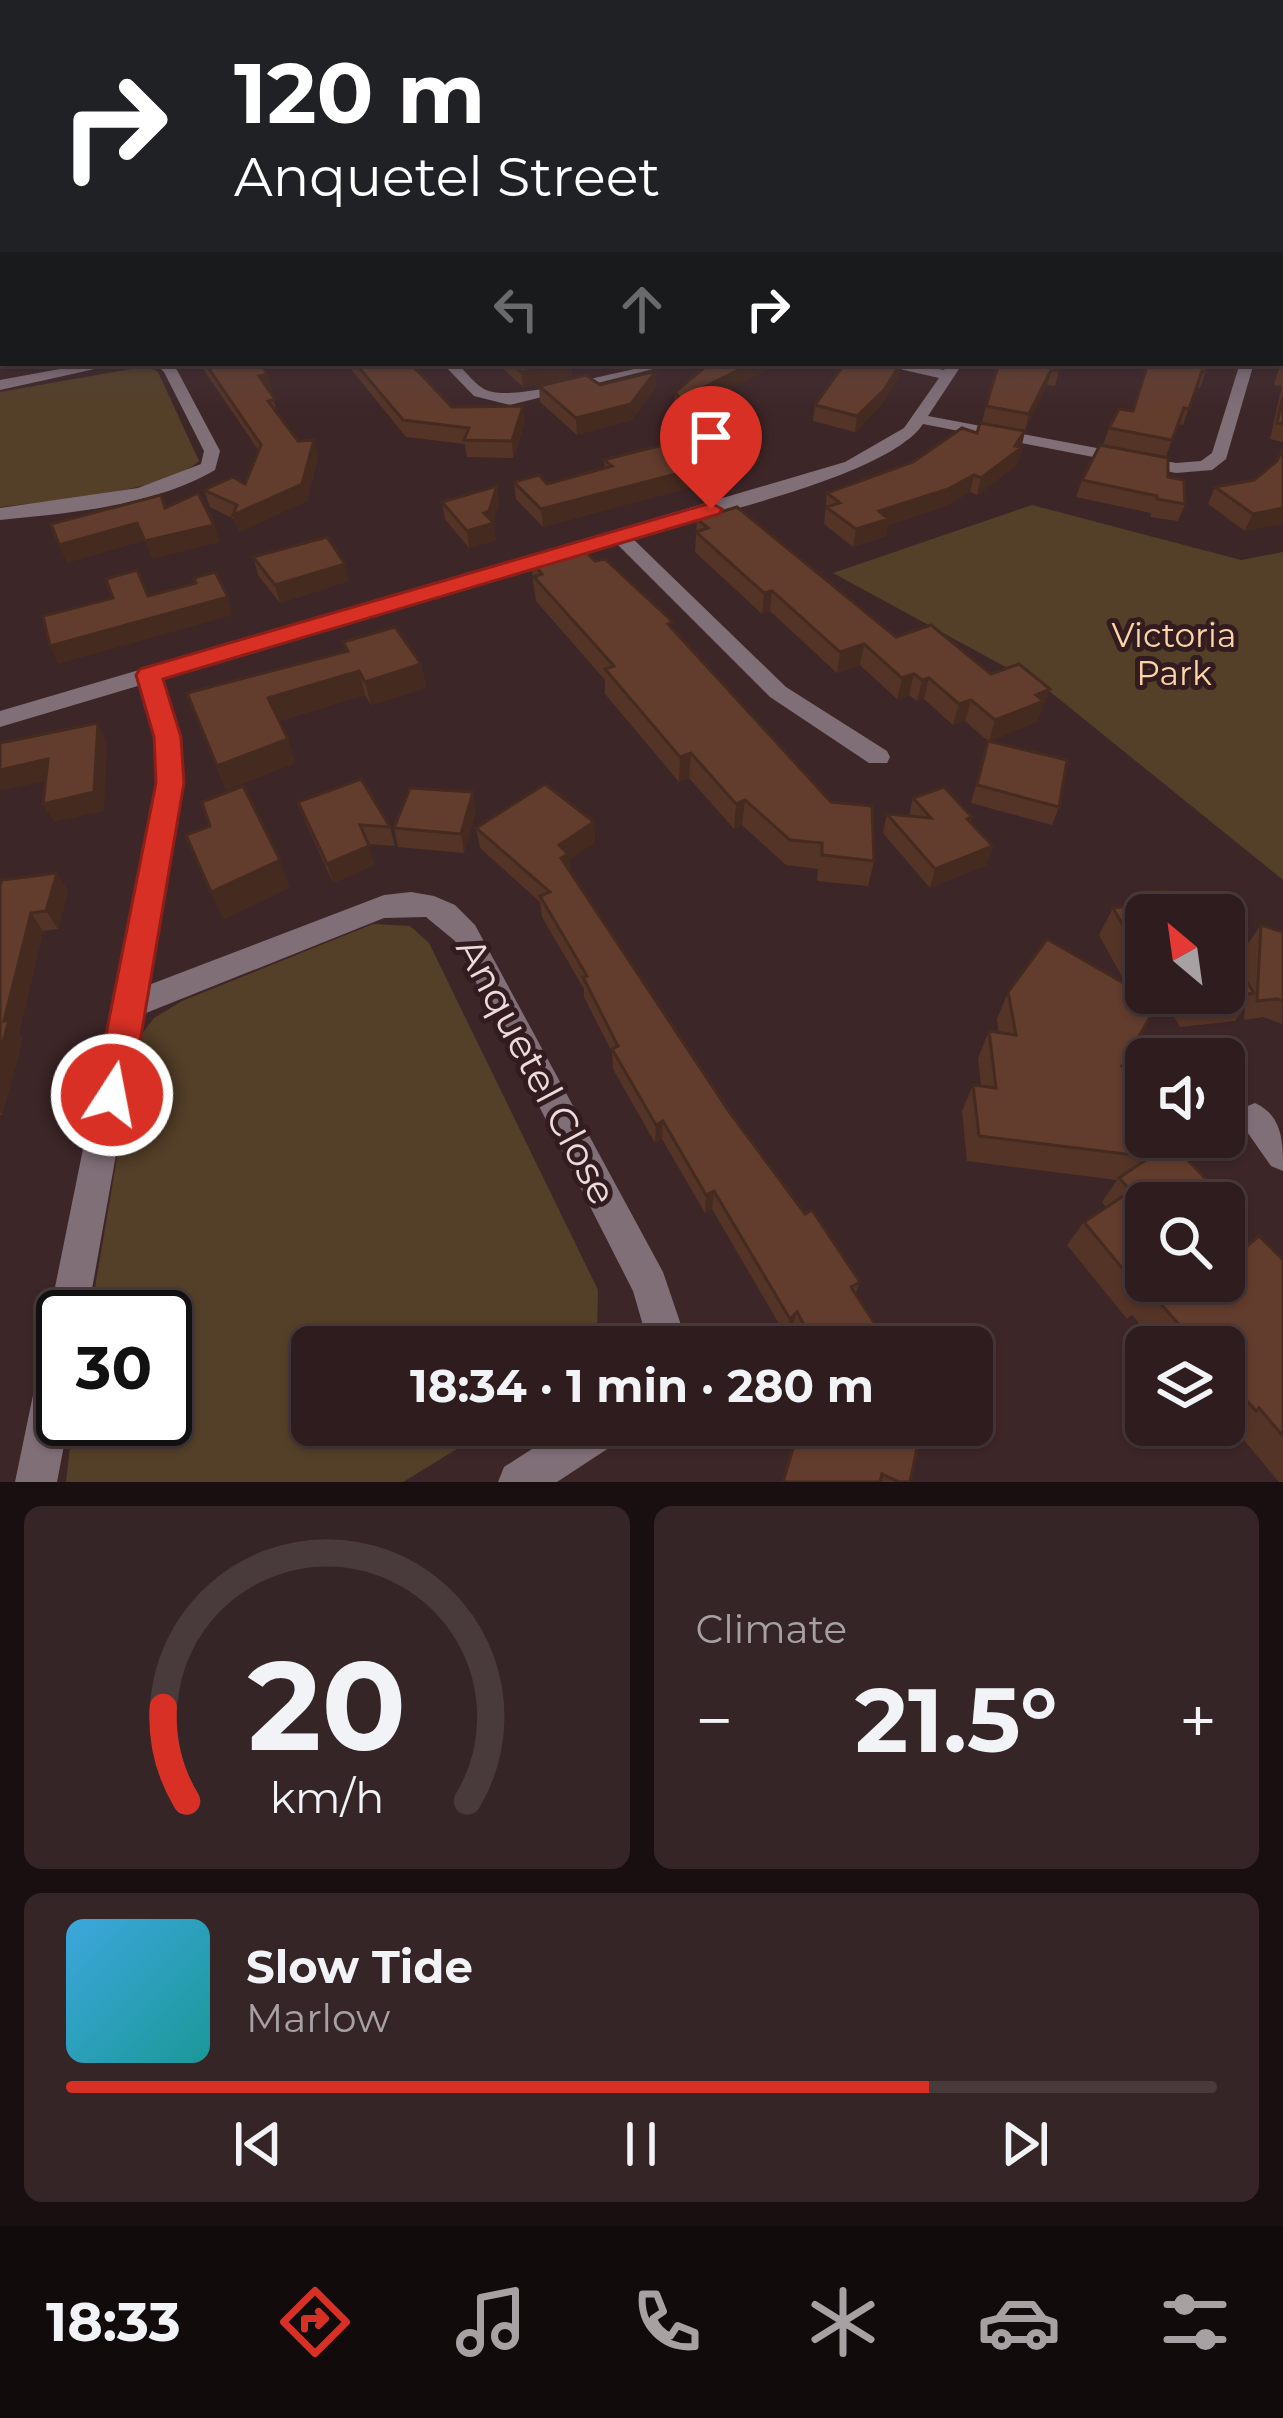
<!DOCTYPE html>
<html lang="en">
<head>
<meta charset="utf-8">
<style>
	:root { --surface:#2e1c1e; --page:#362527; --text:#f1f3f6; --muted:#a7a1a4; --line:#493a3c; --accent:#d93025 }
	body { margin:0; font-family:Montserrat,sans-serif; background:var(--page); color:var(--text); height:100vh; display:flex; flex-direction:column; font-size:45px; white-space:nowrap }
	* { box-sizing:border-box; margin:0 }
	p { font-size:39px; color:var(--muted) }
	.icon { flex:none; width:66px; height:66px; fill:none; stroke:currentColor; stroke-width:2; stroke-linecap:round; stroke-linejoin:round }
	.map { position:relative; height:1482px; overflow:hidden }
	.side { display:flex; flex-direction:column; gap:24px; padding:24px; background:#190f10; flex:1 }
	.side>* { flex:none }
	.top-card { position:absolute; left:0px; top:0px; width:1284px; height:366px; box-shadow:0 3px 9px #0004,0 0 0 3px var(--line); background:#202124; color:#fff; overflow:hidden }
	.needle { width:78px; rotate:331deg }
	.buttons { position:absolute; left:1125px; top:894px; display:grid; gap:24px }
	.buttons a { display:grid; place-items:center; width:120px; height:120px; border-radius:18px; background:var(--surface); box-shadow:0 3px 9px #0004,0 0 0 3px var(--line); font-size:60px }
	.speed { position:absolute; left:36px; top:1290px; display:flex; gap:24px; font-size:60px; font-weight:700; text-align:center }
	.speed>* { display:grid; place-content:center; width:156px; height:156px; border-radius:50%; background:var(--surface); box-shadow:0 3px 9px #0004,0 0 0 3px var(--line); line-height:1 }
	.speed .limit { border:6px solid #111; border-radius:18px; background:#fff; color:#111 }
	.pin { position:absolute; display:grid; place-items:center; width:102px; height:102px; color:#fff; margin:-123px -51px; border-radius:50% 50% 50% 0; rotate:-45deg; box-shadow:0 0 12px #0007 }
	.pin .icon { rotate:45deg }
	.me { position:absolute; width:132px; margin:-66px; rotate:11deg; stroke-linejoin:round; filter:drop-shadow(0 0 9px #0008) }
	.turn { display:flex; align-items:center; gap:42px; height:252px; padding:0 36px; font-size:54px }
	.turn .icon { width:156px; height:156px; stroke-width:2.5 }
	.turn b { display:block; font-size:84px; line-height:102px }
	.lanes { display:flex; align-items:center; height:114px; padding:0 36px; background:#0003; justify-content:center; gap:60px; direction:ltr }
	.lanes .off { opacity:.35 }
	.big { font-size:90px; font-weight:700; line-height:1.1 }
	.side .card { flex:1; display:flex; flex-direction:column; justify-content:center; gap:18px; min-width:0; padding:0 42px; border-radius:18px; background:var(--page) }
	.side .dial { align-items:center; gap:0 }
	.dial svg { height:312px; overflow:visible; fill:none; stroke:var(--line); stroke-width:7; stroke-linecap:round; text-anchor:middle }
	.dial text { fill:var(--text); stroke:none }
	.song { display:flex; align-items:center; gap:36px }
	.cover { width:144px; height:144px; border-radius:18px; background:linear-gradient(135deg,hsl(200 70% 55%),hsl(180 70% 35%)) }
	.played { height:12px; border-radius:6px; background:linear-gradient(90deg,var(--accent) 75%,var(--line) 75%) }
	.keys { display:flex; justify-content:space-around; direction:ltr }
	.heat { display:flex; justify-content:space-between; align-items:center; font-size:66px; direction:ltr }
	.side .tiles { flex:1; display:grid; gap:24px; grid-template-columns:1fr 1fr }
	.card:last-child { grid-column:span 2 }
	.trip { position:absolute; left:291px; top:1326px; width:702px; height:120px; border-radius:18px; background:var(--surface); box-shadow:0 3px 9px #0004,0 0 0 3px var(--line); font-weight:700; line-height:120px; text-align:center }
	.tab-bar { display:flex; height:192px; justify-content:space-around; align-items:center; background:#120b0c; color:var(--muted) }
	.tab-bar .icon { width:84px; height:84px }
	.tab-bar .selected { color:var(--accent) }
	.tab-bar b { font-size:54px; color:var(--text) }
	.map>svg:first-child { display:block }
	.green { fill:#543f28 }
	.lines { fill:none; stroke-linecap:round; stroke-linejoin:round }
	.minor { fill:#816f78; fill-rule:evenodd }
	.tertiary { fill:#816f78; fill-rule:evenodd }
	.secondary { fill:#b093a2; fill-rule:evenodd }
	.wall { fill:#543427 }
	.shaded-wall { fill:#452a20 }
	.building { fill:#623c2d; stroke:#452a20; stroke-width:3 }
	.route { fill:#d93025; stroke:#8d1f18; stroke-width:3 }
	.labels { text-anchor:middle; stroke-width:10; stroke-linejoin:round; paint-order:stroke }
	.park-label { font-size:33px; fill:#fbd4a8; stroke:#331c1f }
	.near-street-label { font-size:39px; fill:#ebdbdc; stroke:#331c1f }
</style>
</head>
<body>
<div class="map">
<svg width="1283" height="1482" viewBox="0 0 1283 1482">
	<rect width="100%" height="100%" fill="#3d2628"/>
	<!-- green -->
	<g class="green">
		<path d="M148,366L158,372L199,461C163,493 49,501 0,507V392Z"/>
		<polygon points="1032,505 1241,560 1283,552 1283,880 1048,690 833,573"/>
		<polygon points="373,924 410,926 429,943 598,1290 597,1339 591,1347 312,1347 312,1425 496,1425 403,1482 66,1482 73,1419 165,1419 165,1317 90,1317 137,1040 154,1018 182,1001"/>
	</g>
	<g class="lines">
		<!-- minor -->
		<g class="minor">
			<polygon points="3,260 3,268 0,269 0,261"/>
			<rect x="1281" y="349" width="2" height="8"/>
			<polygon points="92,363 122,363 0,390 0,380"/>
			<path d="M155,363H171L177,370L220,451L215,470C153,506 71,513 0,520V508L138,488L201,464L204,451L164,372Z"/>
			<path d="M442,363H457C465,371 475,384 484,389C514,406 633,363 677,363L510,405L474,396Z"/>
			<path d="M873,363H905L944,370L949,363H963L928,416L1176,463L1201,461L1212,453L1240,363H1254L1226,459L1212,470L1176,473L923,424C888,477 696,518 631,537L786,687L887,751L890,757L887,763H869L770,697L615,542L161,679L179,737L183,783L146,986L384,895L411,892L434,896L455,905L475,925L663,1272L680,1322L681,1347H641L642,1322L633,1291L455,941L426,917L384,918L141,1015L87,1317H63V1419H69L57,1482H15L44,1342L53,1327L49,1317L157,783L155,737L141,685L0,727V711L845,462L904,428L939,378Z"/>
			<path d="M1255,1103C1283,1116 1283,1142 1283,1171L1271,1166L1238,1119L1243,1108Z"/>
			<polygon points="569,1425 627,1425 621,1440 557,1482 498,1482 504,1467"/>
		</g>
		<!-- tertiary -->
		<rect class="tertiary" x="1281" y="270" width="2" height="8"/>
		<!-- secondary -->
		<rect class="secondary" x="0" y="316" width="3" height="8"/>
	</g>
	<!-- wall -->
	<g class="wall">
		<polygon points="1283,354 1283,442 1270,439 1282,386 1274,385"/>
		<polygon points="199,363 259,363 272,389 269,390 279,415 298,441 318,456 307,501 239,532 234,519 210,507 204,490 245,484 259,451"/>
		<polygon points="346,363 416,363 418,371 452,407 525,422 513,458 467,457 465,444 406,437"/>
		<polygon points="497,363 571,363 572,378 600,385 656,387 631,420 577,435 540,402 539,386 568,379 523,387"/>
		<polygon points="710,363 680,416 675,408 675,392"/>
		<polygon points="1061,363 1055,386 1047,385 1025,430 982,422 986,406"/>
		<polygon points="1209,363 1200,388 1196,387 1183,425 1178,424 1166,456 1103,445 1109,428"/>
		<polygon points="901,374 881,405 855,432 813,421 815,405"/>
		<polygon points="689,444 760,446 759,462 714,476 714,481 543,527 516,499 514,482 547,484 605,468 604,460"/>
		<polygon points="1020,447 1022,447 1018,464 977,495 970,492 945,506 888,525 886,536 853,547 824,524 827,493"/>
		<polygon points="1283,449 1245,531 1208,504 1215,487 1254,480 1277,461"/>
		<polygon points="1168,477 1185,504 1178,521 1150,517 1151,513 1076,497 1082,480"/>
		<polygon points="442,502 499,504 493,522 496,540 469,548 445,519"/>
		<polygon points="697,519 896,637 991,674 1043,710 1041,711 1037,722 989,741 1059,807 1052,825 971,803 988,741 965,721 953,725 924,699 917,701 909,695 897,699 860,665 837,673 770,611 762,614 695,552"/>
		<polygon points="253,557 349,581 280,603 258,575"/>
		<polygon points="530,560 595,561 672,629 874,861 868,886 817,881 818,869 786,865 742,825 734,829 689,778 679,782 605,694 605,680 536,601"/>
		<polygon points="343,642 421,664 426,688 371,705 365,695 279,721 288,739 295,763 226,790 187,693 345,651"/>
		<polygon points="913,798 972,817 970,823 993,846 986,865 930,888 883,833 887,814 909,816"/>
		<polygon points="298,802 390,827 395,846 368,844 374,865 333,883 305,821"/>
		<polygon points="476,811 464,853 398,847 394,828"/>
		<polygon points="594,822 595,842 569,860 570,871 730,1113 805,1214 860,1282 855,1294 875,1324 869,1339 858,1347 803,1347 792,1327 785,1334 712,1209 705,1213 662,1139 655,1143 613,1069 612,1052 584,997 584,989 542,917 540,902 480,848 476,828"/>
		<polygon points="57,873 68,892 58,929 43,931 19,1033 23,1038 2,1115 0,1115 0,885"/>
		<polygon points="1132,893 1146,915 1146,993 1224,993 1246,981 1248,944 1261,925 1283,932 1282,1024 1263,1017 1244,1020 1245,1007 1235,1021 1180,1027 1162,996 1122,1066 1168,1137 1146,1203 1244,1249 1283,1260 1283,1482 1279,1482 1233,1427 1230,1429 1224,1422 1224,1347 1159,1347 1132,1315 1127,1319 1067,1245 1084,1222 1106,1207 1102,1202 1117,1180 967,1161 962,1111 973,1085 981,1086 978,1058 989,1031 999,1033 997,1019 1008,992 1126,984 1099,935 1113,908 1125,906"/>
		<polygon points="799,1425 894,1425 891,1436 910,1482 782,1482"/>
	</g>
	<!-- shaded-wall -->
	<g class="shaded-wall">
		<polygon points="572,363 572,378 523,387 521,372"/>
		<polygon points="752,363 781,363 680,416 680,399"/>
		<polygon points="901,363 903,363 901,374 881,405 855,432 857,416"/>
		<polygon points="1051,370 1047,385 1025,430 1029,414"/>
		<polygon points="656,371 656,387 631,420 577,435 576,418"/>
		<polygon points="268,374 272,389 263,391 259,376"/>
		<polygon points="523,406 525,422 513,458 512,441"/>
		<polygon points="1025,431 1018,464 977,495 981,478 1015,446"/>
		<polygon points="314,440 318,456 307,501 239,532 233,515"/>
		<polygon points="760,446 759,462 714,476 714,481 543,527 541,509"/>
		<polygon points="974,475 970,492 945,506 888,525 886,536 853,547 856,529 879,511"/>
		<polygon points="497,486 499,504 493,523 496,540 469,548 467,531 484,513"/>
		<polygon points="1283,508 1283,524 1245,531 1253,514"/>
		<polygon points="137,523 144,541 67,563 59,545"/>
		<polygon points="214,525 220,542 152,559 145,541"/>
		<polygon points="345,564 349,581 280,603 275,585"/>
		<polygon points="772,591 770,611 762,614 764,593"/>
		<polygon points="228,597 233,615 58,664 50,646"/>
		<polygon points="864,644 860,665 837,673 840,652"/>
		<polygon points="421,664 426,688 371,705 365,682"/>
		<polygon points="359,671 365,695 276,722 268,698"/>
		<polygon points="914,674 909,695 897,699 902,678"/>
		<polygon points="929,678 924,699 917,701 922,680"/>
		<polygon points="1050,689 1037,722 989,742 995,720 1036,695"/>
		<polygon points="971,700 965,721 953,725 959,704"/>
		<polygon points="98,723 107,742 104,811 54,822 43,804"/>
		<polygon points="288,739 295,763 226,790 217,766"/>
		<polygon points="691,753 689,778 679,782 680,757"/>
		<polygon points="48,759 58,778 0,791 0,770"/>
		<polygon points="473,792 476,811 464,853 461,834"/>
		<polygon points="745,800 742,825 734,829 736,804"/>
		<polygon points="594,822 595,842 569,860 570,874 563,879 559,845"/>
		<polygon points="369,846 374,865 333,883 327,864"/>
		<polygon points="993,846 986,865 930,888 935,869"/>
		<polygon points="280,860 290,888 223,920 211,892"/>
		<polygon points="57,873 68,892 58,929 46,911"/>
		<polygon points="31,913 43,931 19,1033 23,1038 2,1115 0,1112 0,1053 4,1021"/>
		<polygon points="663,1121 662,1139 655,1143 656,1125"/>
		<polygon points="714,1191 712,1209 705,1213 706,1195"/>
		<polygon points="797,1312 792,1327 785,1334 790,1319"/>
		<polygon points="875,1324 869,1339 858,1347 843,1347"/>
	</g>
	<!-- building -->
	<g class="building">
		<polygon points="205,363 259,363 268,374 259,376 275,399 268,401 298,441 314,440 302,484 233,515 237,505 204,490 233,477 245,484 261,445"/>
		<polygon points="355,363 410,363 452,407 523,406 512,441 464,440 469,428 403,420"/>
		<polygon points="512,363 572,363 521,372"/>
		<polygon points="710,363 752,363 680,399 675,392"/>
		<polygon points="845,363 901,363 884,390 857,416 815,405"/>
		<polygon points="999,363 1061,363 1060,371 1051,370 1029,414 986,406"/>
		<polygon points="1148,363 1209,363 1206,372 1202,371 1189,409 1184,408 1172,440 1109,428 1119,409 1133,411"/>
		<polygon points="656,371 631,404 576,418 539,386 586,375 600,385"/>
		<polygon points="1283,396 1283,424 1277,423"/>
		<polygon points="980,423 1025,431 1015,446 1022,447 981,478 974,475 948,489 879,511 889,519 856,529 826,507 840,503 827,493 913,462 962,428 977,433"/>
		<polygon points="754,426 760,446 710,460 715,464 541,509 514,482 539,475 547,484 612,466 604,460 634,452 684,440 689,444"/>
		<polygon points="1100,445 1168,458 1168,477 1184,480 1185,504 1157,499 1157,496 1082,480"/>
		<polygon points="1283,449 1283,508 1253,514 1215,487 1254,480 1277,461"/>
		<polygon points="497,486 489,511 484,513 494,523 467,531 442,502"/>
		<polygon points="198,493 214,525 145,541 137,523 59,545 51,524 161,495 165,508"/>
		<polygon points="737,507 896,637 931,625 991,674 1019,664 1050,689 1036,695 1044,701 995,720 971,700 959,704 929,678 922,680 914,674 902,678 864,644 840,652 772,591 764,593 696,532 708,528 697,519"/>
		<polygon points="327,537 345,564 275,585 253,557"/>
		<polygon points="581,546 595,561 605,559 673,622 668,624 831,802 872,806 874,861 822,855 822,843 790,840 745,800 736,804 691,753 680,757 605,669 614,666 534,577 542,574 530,560"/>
		<polygon points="137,570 148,596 196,583 194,578 215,572 228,597 50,646 43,616 113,598 106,579"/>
		<polygon points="395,627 421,664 365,682 359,671 268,698 288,739 217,766 187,693 348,651 343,642"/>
		<polygon points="98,723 94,792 43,804 48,759 0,770 0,743"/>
		<polygon points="988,741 1067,760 1059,807 977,785"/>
		<polygon points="361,779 390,827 360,825 369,846 327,864 298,802"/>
		<polygon points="545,784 594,822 559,845 568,854 561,858 730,1113 805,1214 812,1210 860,1282 851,1287 875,1324 843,1347 816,1347 797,1312 790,1319 714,1191 706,1195 663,1121 656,1125 612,1049 618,1046 583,977 587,976 540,896 550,892 476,828"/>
		<polygon points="243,786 280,860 211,892 186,835 210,826 202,802"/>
		<polygon points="944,787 972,817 967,819 993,846 935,869 887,814 931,818 913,798"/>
		<polygon points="410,788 473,792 461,834 394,828"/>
		<polygon points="57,873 46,911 31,913 4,1021 9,1020 0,1053 0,885 2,880"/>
		<polygon points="1167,890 1175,903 1194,901 1204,915 1146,915 1146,965 1113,908 1139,905 1132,893"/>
		<polygon points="1261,925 1283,932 1283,1001 1277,999 1257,1001"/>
		<polygon points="1047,939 1158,1003 1122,1066 1146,1069 1146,1137 1168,1137 1169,1140 1220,1194 1208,1203 1146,1203 1146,1281 1224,1281 1224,1228 1244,1249 1259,1236 1283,1260 1283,1436 1259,1408 1256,1411 1224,1375 1224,1347 1199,1347 1152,1294 1147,1298 1084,1222 1131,1191 1119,1178 1150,1157 979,1136 973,1085 996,1088 989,1031 1016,1035 1008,992"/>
		<polygon points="1224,946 1254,993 1198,1000 1193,993 1224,993"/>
		<polygon points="800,1425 894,1425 891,1436 917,1448 910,1482 899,1482 882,1474 880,1482 783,1482"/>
	</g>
	<!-- sky -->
	<linearGradient id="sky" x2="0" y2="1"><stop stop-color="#221516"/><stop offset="0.5" stop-color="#514753"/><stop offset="1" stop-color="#514753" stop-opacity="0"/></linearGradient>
	<rect width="1283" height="413" fill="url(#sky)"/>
	<!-- route -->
	<polygon class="route" points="711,503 722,509 719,514 163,679 181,737 184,783 131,1095 126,1108 112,1113 99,1108 94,1095 156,783 154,737 136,675 140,669"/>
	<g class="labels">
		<!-- park labels -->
		<g class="park-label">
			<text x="1174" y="647">Victoria<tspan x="1174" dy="38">Park</tspan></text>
		</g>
		<!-- near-street labels -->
		<g class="near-street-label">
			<text transform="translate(537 1071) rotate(62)" y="14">Anquetel Close</text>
		</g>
	</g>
</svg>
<div class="buttons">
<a><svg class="needle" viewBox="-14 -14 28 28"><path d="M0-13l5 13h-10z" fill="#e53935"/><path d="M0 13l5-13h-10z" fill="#a7a1a4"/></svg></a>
<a><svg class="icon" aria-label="sound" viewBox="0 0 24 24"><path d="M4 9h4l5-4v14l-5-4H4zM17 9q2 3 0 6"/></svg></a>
<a><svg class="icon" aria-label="search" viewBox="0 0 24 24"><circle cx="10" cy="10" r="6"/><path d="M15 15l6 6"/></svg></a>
<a><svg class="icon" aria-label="layers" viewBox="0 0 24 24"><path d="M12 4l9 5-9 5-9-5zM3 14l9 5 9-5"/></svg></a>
</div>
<div class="speed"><div class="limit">30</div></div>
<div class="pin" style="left:711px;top:509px;background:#d93025"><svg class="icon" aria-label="arrive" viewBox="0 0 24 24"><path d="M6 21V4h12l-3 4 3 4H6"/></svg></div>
<svg class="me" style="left:112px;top:1095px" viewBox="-20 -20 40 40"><circle r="17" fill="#d93025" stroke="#fff" stroke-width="3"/><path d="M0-11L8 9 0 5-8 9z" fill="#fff"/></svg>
<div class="trip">18:34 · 1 min · 280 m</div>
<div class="top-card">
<div class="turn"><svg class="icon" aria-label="right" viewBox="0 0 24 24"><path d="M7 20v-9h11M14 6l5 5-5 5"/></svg><div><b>120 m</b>Anquetel Street</div></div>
<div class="lanes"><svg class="icon off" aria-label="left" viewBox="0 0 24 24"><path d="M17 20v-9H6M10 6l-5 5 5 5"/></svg><svg class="icon off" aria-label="ahead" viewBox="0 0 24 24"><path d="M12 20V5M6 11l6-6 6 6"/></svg><svg class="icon" aria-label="right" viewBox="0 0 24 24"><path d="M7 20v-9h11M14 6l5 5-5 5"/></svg></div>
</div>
</div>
<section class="side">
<div class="tiles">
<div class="card dial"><svg viewBox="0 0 100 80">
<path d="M14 69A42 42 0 1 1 86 69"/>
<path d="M14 69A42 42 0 0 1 8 45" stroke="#d93025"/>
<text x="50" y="56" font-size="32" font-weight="700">20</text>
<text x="50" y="72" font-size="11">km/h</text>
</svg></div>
<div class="card"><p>Climate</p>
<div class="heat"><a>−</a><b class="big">21.5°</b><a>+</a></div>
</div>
<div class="card">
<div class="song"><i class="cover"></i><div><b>Slow Tide</b><p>Marlow</p></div></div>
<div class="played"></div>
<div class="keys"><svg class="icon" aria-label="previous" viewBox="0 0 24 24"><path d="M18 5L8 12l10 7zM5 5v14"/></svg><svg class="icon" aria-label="pause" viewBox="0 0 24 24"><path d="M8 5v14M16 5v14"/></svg><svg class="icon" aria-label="next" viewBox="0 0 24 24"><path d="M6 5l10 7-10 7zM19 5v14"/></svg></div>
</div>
</div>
</section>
<nav class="tab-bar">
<b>18:33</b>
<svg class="icon selected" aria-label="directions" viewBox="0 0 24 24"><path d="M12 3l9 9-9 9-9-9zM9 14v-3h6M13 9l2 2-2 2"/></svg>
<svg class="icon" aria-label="music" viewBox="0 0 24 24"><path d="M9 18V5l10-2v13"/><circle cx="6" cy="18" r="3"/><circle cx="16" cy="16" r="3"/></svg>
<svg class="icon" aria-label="phone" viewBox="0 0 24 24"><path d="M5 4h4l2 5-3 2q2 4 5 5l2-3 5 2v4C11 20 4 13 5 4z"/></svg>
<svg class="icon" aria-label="climate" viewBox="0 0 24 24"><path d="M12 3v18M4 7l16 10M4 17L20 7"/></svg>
<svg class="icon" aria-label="car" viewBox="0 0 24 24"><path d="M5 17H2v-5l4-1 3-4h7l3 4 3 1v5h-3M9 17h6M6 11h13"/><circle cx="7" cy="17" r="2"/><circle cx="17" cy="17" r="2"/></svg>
<svg class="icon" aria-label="filters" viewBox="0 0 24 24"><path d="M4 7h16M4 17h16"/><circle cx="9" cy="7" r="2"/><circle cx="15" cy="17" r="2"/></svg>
</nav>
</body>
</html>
